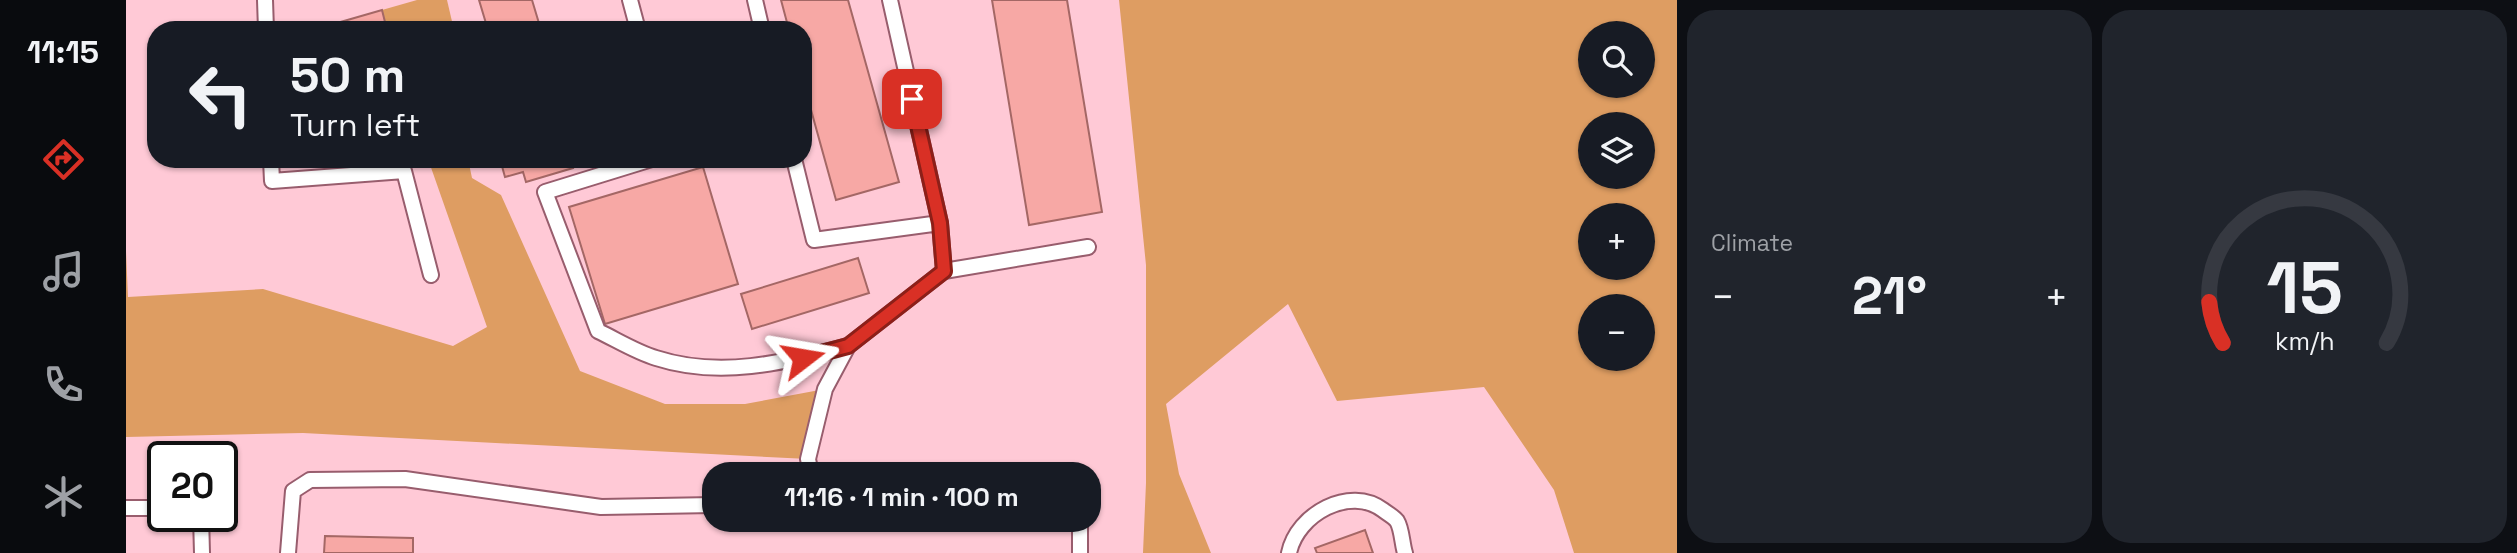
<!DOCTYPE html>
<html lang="en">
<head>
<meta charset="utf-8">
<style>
	:root { --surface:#171b24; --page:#20242c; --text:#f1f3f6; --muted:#9ea1a6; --line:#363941; --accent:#d93025 }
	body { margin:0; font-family:"Space Grotesk",sans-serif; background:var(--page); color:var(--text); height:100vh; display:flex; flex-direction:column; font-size:26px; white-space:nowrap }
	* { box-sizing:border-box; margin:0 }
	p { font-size:23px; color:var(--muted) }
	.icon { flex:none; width:38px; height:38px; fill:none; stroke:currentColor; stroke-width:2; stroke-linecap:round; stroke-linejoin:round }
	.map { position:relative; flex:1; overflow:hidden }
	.side { display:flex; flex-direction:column; gap:10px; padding:10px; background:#0d0f14; width:840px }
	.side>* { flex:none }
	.guide { position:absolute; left:21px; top:21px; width:665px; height:147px; border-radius:28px; box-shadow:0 2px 5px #0004; background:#171b24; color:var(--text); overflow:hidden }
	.tools { position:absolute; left:1452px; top:21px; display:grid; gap:14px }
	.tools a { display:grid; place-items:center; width:77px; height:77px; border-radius:50%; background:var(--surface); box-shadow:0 2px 5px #0004; font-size:35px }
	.speed { position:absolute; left:21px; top:441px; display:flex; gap:14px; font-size:35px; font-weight:700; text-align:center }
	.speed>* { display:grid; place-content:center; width:91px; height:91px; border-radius:50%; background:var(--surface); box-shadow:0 2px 5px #0004; line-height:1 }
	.speed .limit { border:4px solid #111; border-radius:10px; background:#fff; color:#111 }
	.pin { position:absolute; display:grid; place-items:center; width:60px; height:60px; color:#fff; margin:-30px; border-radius:14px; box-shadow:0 4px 10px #0006 }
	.me { position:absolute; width:77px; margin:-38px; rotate:76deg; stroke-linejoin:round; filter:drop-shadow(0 0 5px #0008) }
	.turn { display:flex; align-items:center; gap:24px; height:147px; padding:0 28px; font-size:32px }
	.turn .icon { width:91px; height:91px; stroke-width:2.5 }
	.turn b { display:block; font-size:49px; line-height:60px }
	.big { font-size:52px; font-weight:700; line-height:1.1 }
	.side .widget { flex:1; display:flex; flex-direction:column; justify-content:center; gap:10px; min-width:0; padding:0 24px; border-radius:28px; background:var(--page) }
	.side .dial { align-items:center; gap:0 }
	.dial svg { height:182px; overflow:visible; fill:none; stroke:var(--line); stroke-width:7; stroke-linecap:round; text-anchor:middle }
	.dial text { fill:var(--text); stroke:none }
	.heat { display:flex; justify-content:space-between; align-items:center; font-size:38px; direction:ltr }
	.side .tiles { flex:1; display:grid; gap:10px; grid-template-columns:repeat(2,1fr) }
	.trip { position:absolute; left:576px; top:462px; width:399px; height:70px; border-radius:28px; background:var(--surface); box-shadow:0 2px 5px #0004; font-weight:700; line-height:70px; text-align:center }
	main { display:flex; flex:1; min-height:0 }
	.dock { display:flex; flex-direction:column; width:126px; justify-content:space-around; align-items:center; background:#090b0e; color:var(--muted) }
	.dock .icon { width:49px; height:49px }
	.dock .active { color:var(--accent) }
	.dock b { font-size:32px; color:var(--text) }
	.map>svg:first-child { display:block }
	.green { fill:#de9d62; fill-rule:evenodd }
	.building { fill:#f7a8a5; stroke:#a46765; stroke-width:2 }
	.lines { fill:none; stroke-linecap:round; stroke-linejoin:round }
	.lane-casing { stroke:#985d6d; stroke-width:18 }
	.lane { stroke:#fff; stroke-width:14 }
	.route-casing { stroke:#8d1f18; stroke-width:18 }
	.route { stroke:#d93025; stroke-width:12 }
</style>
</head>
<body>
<main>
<nav class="dock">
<b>11:15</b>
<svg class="icon active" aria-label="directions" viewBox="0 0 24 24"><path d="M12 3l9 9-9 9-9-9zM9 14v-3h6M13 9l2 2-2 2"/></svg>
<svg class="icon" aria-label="music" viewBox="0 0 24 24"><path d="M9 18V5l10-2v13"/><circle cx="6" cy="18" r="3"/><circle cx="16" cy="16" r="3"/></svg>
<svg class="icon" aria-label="phone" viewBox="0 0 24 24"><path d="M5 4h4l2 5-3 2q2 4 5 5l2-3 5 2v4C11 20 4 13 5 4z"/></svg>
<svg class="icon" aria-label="climate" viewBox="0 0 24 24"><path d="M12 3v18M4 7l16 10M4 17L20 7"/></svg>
</nav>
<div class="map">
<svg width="1551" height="553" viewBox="0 0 1551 553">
	<rect width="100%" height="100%" fill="#ffc9d6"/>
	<!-- green -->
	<g class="green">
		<polygon points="291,0 321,0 328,30 261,30 256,10"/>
		<path d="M993,0H1551V553H1448L1428,490L1358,387L1211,401L1162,304L1040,404L1053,474L1085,553H1017L1020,483V265ZM1465,33H1517V86H1465ZM1465,124H1517V177H1465ZM1465,215H1517V268H1465ZM1465,306H1517V359H1465Z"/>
		<polygon points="302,159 342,159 346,178 375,195 454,371 539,404 619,404 699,389 682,459 177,433 0,437 0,251 2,297 137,289 327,346 361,327"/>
	</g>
	<!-- building -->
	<g class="building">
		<polygon points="353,0 406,0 415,30 362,30"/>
		<polygon points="655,0 722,0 773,182 710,200 677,81 677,30 663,30"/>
		<polygon points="866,0 941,0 976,212 903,225"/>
		<polygon points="256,10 261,30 213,30 211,23"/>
		<polygon points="374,159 444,159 447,168 400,182 397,172 379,177"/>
		<polygon points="577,167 612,284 479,324 443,207"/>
		<polygon points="732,258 743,293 626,329 615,294"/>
		<polygon points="1239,530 1247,553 1191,553 1189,548"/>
		<polygon points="199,536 287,538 287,553 198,553"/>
	</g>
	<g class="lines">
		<defs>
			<g id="lane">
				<polyline points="139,0 140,30"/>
				<polyline points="504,0 512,30"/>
				<polyline points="629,0 636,30"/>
				<polyline points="764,0 814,223"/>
				<polyline points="145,159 146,181 278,171 305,275"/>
				<path d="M526,159L419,192L472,331C491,340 510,352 530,358C595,379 659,362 722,346"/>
				<polyline points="668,159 688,240 814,223 818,271 722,346 699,389 682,459 685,474"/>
				<polyline points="818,271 962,247"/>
				<polyline points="0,508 37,508"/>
				<polyline points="75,516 76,553"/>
				<polyline points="954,520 954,553"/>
				<polyline points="162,553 167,491 184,480 279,479 475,507 588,505"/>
				<path d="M1163,553C1171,514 1224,485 1257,510C1261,513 1268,517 1271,521C1276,529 1276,544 1279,553"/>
			</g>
		</defs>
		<!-- lane casing -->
		<use href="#lane" class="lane-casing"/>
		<!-- lane -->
		<use href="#lane" class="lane"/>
	</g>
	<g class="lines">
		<defs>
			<polyline id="route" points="677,358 722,346 818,271 814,223 786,99"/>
		</defs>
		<!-- route casing -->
		<use href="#route" class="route-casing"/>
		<!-- route -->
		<use href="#route" class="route"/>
	</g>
</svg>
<div class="tools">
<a><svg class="icon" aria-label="search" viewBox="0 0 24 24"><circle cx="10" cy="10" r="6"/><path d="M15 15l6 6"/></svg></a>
<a><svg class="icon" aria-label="layers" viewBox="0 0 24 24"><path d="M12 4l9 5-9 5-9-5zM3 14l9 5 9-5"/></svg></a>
<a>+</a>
<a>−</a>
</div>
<div class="speed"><div class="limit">20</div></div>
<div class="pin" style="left:786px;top:99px;background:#d93025"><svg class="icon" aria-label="arrive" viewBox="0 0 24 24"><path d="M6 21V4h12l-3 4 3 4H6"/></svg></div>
<svg class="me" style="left:677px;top:358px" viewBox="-20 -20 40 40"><path d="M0-17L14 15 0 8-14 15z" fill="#d93025" stroke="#fff" stroke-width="4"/></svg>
<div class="trip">11:16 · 1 min · 100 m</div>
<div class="guide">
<div class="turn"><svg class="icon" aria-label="left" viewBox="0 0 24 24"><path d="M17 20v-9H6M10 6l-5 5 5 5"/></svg><div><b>50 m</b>Turn left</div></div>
</div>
</div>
<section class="side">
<div class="tiles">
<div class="widget"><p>Climate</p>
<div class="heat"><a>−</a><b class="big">21°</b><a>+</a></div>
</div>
<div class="widget dial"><svg viewBox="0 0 100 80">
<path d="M14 69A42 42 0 1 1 86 69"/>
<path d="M14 69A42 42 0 0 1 8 51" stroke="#d93025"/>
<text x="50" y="56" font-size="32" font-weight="700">15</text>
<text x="50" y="72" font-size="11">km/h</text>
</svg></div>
</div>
</section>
</main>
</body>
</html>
